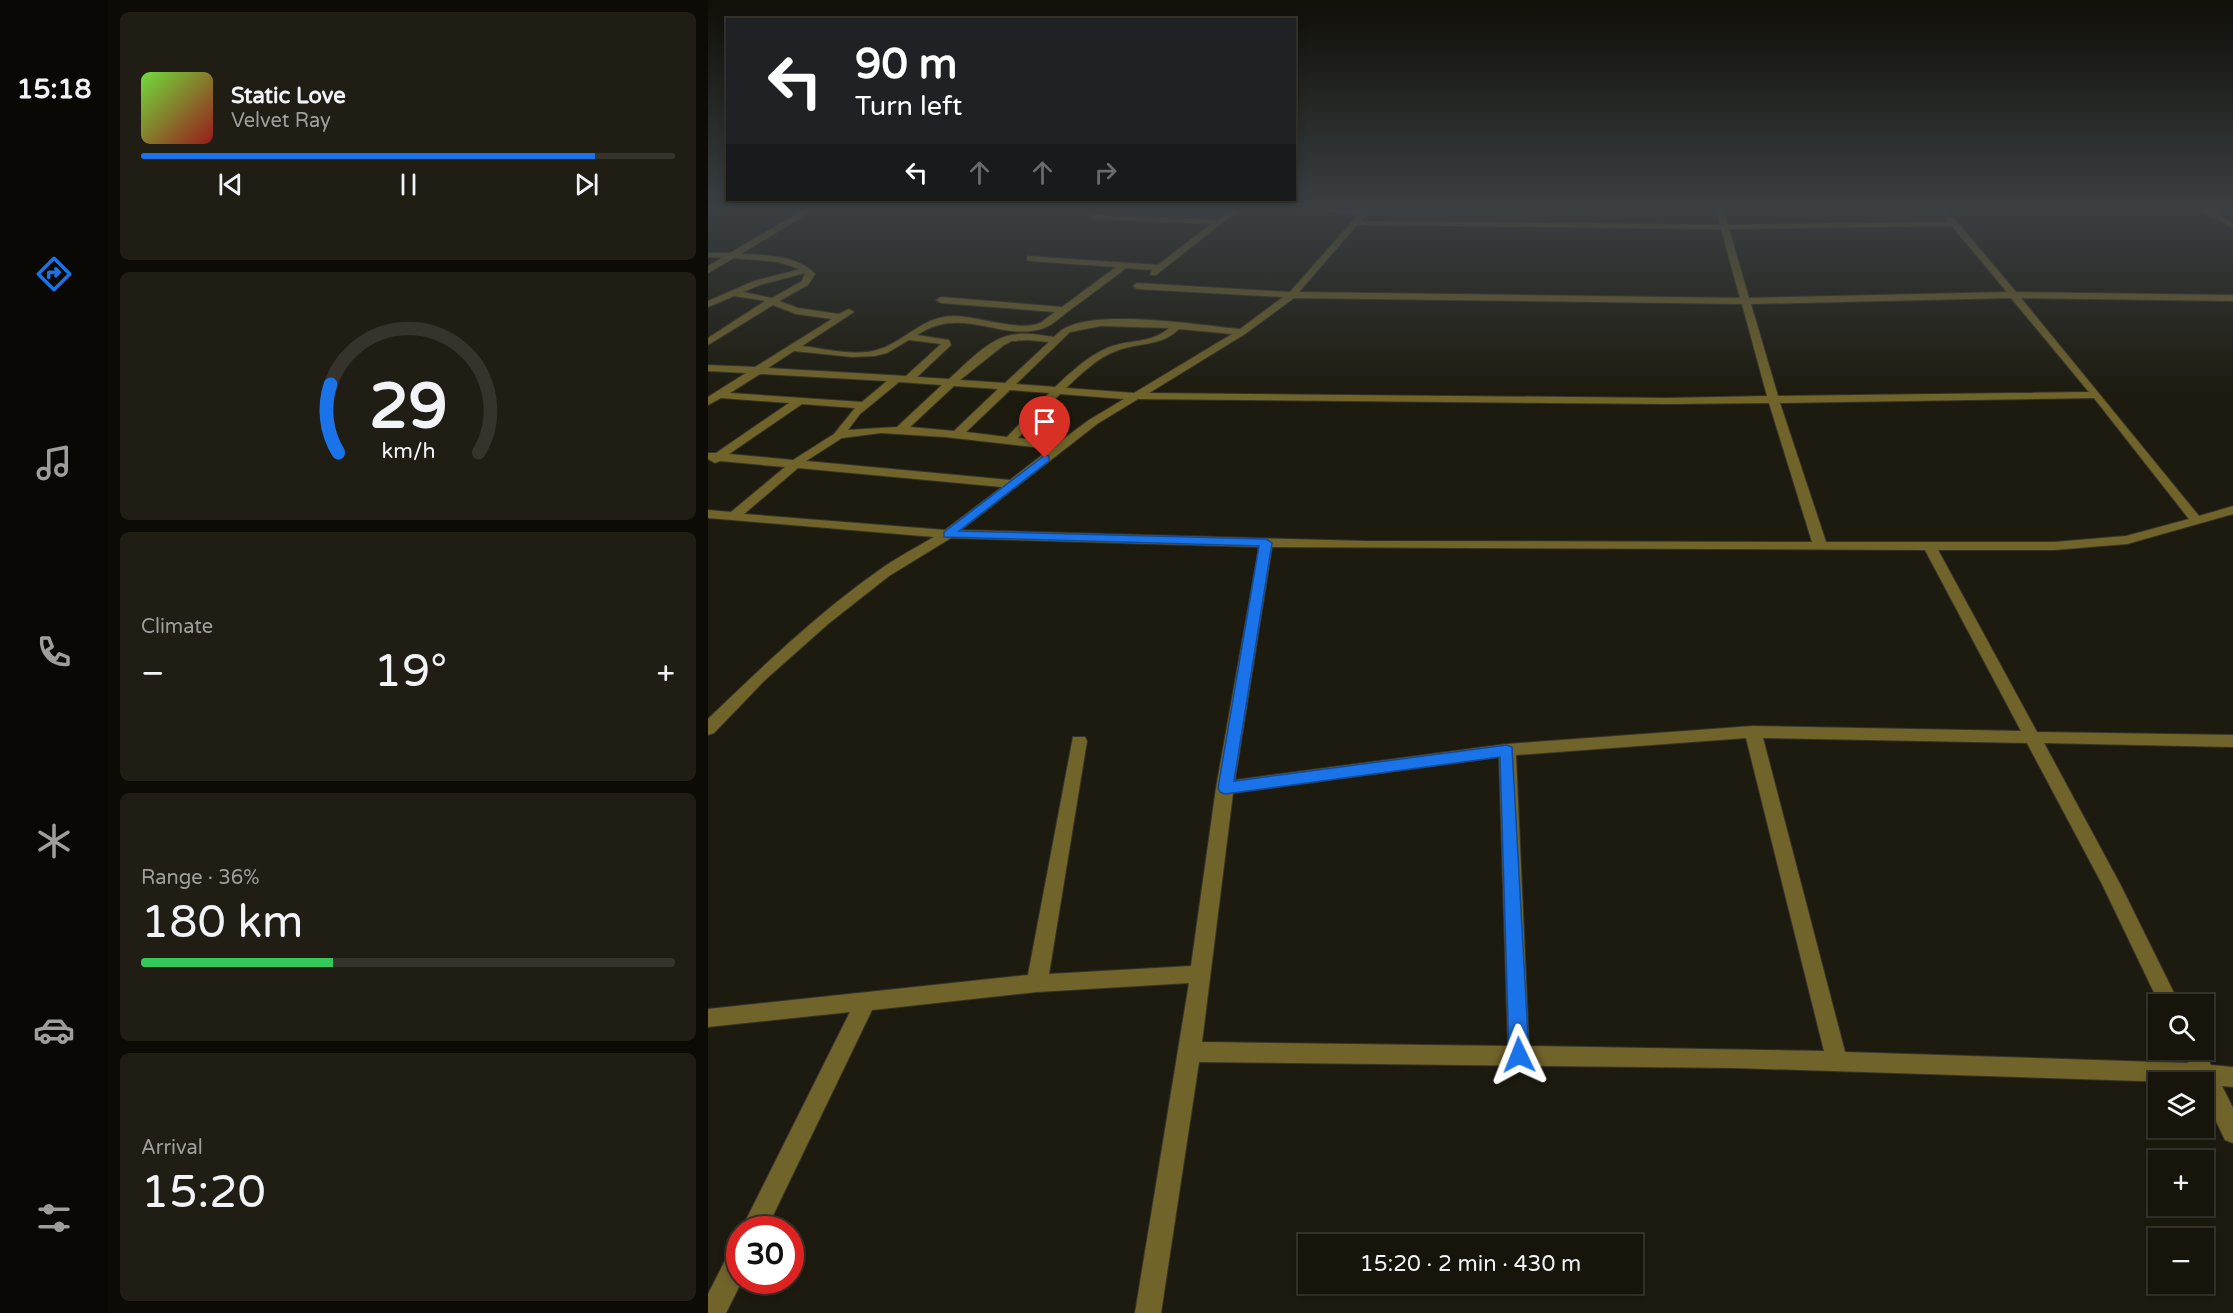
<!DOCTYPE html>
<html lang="en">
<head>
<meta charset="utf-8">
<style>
	:root { --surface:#16140b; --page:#1f1d14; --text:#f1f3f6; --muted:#9e9e9d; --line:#35332c; --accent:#1a73e8 }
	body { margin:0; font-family:"Varela Round",sans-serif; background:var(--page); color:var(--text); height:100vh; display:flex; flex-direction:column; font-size:22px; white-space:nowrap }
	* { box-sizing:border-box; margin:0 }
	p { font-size:20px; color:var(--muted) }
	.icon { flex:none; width:33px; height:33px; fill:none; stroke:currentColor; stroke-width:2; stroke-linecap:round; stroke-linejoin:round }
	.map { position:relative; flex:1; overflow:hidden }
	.side { display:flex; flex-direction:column; gap:12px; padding:12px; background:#0c0b06; width:600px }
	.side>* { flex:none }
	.banner { position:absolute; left:18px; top:18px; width:570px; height:183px; border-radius:0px; box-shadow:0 3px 9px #0003,0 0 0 2px var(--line); background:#202124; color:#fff; overflow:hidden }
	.tools { position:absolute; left:1440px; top:994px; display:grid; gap:12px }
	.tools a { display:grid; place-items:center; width:66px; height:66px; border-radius:0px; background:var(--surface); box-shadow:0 3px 9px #0003,0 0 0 2px var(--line); font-size:30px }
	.speed { position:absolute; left:18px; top:1216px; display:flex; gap:12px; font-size:30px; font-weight:700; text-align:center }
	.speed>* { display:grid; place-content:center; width:78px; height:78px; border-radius:50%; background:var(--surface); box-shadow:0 3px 9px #0003,0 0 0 2px var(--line); line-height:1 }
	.speed .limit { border:9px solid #d22; background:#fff; color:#111 }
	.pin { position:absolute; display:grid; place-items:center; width:51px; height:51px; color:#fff; margin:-62px -26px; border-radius:50% 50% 50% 0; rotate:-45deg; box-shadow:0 0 6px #0007 }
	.pin .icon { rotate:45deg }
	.me { position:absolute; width:66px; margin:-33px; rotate:358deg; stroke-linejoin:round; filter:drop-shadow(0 0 4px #0008) }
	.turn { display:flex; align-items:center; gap:21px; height:126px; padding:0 30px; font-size:27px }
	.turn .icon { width:78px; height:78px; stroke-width:2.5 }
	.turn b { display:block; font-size:42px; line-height:51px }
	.lanes { display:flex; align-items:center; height:57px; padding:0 30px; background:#0003; justify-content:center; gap:30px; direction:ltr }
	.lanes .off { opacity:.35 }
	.big { font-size:45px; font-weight:600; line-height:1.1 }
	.side .card { flex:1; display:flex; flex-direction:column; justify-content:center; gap:9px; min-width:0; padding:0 21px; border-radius:9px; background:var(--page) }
	.side .dial { align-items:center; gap:0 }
	.dial svg { height:156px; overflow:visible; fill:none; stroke:var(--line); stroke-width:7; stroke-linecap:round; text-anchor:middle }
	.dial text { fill:var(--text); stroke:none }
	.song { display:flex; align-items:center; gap:18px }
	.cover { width:72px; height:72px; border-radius:9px; background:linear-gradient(135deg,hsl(100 70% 55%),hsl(0 70% 35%)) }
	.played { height:6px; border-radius:3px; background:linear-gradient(90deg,var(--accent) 85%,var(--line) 85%) }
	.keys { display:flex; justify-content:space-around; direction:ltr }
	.heat { display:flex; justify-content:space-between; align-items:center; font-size:33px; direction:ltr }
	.charge { height:9px; border-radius:4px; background:linear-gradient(90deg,#34c759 36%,var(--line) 0) }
	.trip { position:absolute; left:590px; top:1234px; width:345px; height:60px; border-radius:0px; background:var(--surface); box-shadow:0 3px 9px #0003,0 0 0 2px var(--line); font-weight:600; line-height:60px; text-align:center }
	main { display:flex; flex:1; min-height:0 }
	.menu { display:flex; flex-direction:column; width:108px; justify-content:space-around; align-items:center; background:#090804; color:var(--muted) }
	.menu .icon { width:42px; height:42px }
	.menu .active { color:var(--accent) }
	.menu b { font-size:27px; color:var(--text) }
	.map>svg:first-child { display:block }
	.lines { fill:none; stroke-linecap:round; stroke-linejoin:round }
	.minor-casing { stroke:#37352a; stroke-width:2 }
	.minor { fill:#71642a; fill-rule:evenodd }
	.route { fill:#1a73e8; stroke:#114b97; stroke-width:1.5 }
</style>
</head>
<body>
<main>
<nav class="menu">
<b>15:18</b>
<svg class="icon active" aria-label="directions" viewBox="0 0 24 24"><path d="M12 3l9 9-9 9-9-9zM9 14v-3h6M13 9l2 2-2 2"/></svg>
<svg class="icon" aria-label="music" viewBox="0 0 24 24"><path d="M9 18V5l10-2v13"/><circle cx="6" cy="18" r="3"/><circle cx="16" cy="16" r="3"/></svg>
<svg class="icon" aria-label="phone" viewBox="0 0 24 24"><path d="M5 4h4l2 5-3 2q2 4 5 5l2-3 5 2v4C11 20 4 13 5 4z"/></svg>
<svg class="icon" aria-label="climate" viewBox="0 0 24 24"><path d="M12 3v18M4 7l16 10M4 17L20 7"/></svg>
<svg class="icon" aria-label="car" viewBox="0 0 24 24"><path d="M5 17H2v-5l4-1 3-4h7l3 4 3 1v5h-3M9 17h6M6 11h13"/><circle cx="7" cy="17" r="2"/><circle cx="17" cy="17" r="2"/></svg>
<svg class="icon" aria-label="filters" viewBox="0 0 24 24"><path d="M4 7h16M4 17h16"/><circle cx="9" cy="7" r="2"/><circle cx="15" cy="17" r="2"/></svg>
</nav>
<section class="side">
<div class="card">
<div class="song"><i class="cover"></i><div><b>Static Love</b><p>Velvet Ray</p></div></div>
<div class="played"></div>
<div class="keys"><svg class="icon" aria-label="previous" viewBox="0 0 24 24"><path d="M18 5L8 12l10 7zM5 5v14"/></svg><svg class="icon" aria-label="pause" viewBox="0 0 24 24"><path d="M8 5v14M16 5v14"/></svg><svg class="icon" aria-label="next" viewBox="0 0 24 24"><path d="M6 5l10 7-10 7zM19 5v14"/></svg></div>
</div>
<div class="card dial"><svg viewBox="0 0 100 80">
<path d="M14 69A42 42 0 1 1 86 69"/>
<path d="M14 69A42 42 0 0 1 10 34" stroke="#1a73e8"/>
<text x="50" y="56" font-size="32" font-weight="700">29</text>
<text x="50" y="72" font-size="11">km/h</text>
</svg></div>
<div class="card"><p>Climate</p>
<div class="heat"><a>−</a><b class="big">19°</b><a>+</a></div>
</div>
<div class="card"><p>Range · 36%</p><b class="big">180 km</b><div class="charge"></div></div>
<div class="card"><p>Arrival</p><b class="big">15:20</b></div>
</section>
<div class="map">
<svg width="1525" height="1313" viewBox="0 0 1525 1313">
	<rect width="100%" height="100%" fill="#1d1b0f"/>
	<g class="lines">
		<defs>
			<g id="minor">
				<path d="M95,210H105L33,254C58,255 91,256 107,274L100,285L71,301L90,308L131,314L141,309L146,312L94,346C118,349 149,357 172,349C199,340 215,316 246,316C269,316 312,332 332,323C337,320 342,315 347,312L233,303L228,300L233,297L354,307L408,267L322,261L319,260V256L450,265L503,224L385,219L382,215L509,220L521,210H530L448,275H442L444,270L418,268C400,282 381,296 362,310C355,315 345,325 336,328C293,343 255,304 209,335L241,340L243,345L209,377L241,379C258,364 280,339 303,335C317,332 332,335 346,337C349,334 353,330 357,328C393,309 490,325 532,329L575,297L429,289L425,286L429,283L582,292L650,215L610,210H662L653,221L1012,225L1008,210H1016L1020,225L1241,222L1231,210H1239L1308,292L1525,295V301L1313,298L1491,516L1525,506V514L1419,544L1346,550H1230L1329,732L1525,735V747L1336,743L1412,884L1472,1005H1452L1394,884L1319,743L1055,738L1137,1052L1480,1063L1473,1050H1495L1503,1065L1525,1067V1087L1514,1086L1525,1108V1143L1517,1140L1496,1096V1083L1028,1068L491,1062L453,1313H427L481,983L329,992L164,1010L58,1230H33L142,1012L0,1027V1009L320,975L365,737H377L379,741L341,974L483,966L508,788L551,547L243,538L181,576L120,624L57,680L6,733L0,735V719C54,667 109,614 170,571C188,558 207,548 226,537L0,518V510L23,512L77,467L12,461L7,463L0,459V453H8L81,403L13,398L0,405V397L38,373L0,371V365L47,367L124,319L88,314L65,305L0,345V338L57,301L26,296L0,307V301L46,281L92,269L70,262L26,258L0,273V266L14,258L0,257V253H22ZM649,225L1013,229L1032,298L591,292ZM1244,226L1299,292L1041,298L1021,229ZM97,273L94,281L64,298L35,292L52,285ZM586,298L1034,304L1059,396L959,398L441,393L537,334ZM1303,298L1381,392L1070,396L1043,304ZM393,326L461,328C444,344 419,339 399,348C379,357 363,372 347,387L308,384L362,332ZM471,329L524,334L426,393L358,388C373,374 389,358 408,351C430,342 453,347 471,329ZM201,340L233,344L198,376L60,368L86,351L144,357L167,356L179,353ZM320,340L341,342L297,383L252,380L296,345L304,341ZM52,374L179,381L154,402L22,393ZM191,382L234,385L189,427L140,430L152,414ZM246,386L290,389L246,431L202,427ZM302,390L341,393L299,437L258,432ZM352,394L416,399L381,420L350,443L310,438ZM1386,398L1481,519L1418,536L1346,542H1118L1072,403ZM430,399L959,404L1061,403L1104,542L656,541L253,530L389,424ZM94,404L147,408L126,434L85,460L21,454ZM173,433L237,437L342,449L302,480L98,461L134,438ZM90,468L294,487L237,530L36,514ZM564,547L1217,550L1313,731L1045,726L799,744L527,780ZM1038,738L1116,1051L821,1046L808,755ZM791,757L800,1046L494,1042L525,793Z"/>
				<polygon points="1492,210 1502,210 1525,223 1525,228"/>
				<polygon points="32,1246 32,1281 34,1281 18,1313 0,1313 0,1294 23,1249"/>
			</g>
		</defs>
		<!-- minor casing -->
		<use href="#minor" class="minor-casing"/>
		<!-- minor -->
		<use href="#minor" class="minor"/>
	</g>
	<!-- sky -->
	<linearGradient id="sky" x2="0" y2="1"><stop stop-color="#100f08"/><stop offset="0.53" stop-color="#3a3f42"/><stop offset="1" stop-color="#3a3f42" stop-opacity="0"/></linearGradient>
	<rect width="1525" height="394" fill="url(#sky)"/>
	<!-- route -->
	<polygon class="route" points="337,455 341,456 341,461 251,531 558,539 564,543 526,781 799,745 804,747 821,1055 818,1062 811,1064 804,1062 801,1055 792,757 517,794 512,792 510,788 551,546 236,537 236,532"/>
</svg>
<div class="tools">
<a><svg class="icon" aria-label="search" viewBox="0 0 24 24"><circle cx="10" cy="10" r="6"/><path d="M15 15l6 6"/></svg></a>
<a><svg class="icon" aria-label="layers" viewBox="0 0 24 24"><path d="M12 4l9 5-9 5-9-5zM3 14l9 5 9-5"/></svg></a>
<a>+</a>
<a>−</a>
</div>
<div class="speed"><div class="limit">30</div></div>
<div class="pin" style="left:337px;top:458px;background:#d93025"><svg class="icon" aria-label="arrive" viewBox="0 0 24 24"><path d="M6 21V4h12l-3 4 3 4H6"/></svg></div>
<svg class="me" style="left:811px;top:1055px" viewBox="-20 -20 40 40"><path d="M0-17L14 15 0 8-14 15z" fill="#1a73e8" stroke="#fff" stroke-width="4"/></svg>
<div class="trip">15:20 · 2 min · 430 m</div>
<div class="banner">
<div class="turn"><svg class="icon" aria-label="left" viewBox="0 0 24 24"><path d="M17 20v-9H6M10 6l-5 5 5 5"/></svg><div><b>90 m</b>Turn left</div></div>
<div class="lanes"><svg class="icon" aria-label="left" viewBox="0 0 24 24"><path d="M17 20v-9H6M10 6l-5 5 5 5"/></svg><svg class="icon off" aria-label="ahead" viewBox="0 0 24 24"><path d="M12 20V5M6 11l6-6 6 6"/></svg><svg class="icon off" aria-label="ahead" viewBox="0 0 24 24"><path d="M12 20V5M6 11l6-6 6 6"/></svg><svg class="icon off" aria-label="right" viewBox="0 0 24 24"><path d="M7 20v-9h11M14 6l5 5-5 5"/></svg></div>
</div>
</div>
</main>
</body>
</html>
